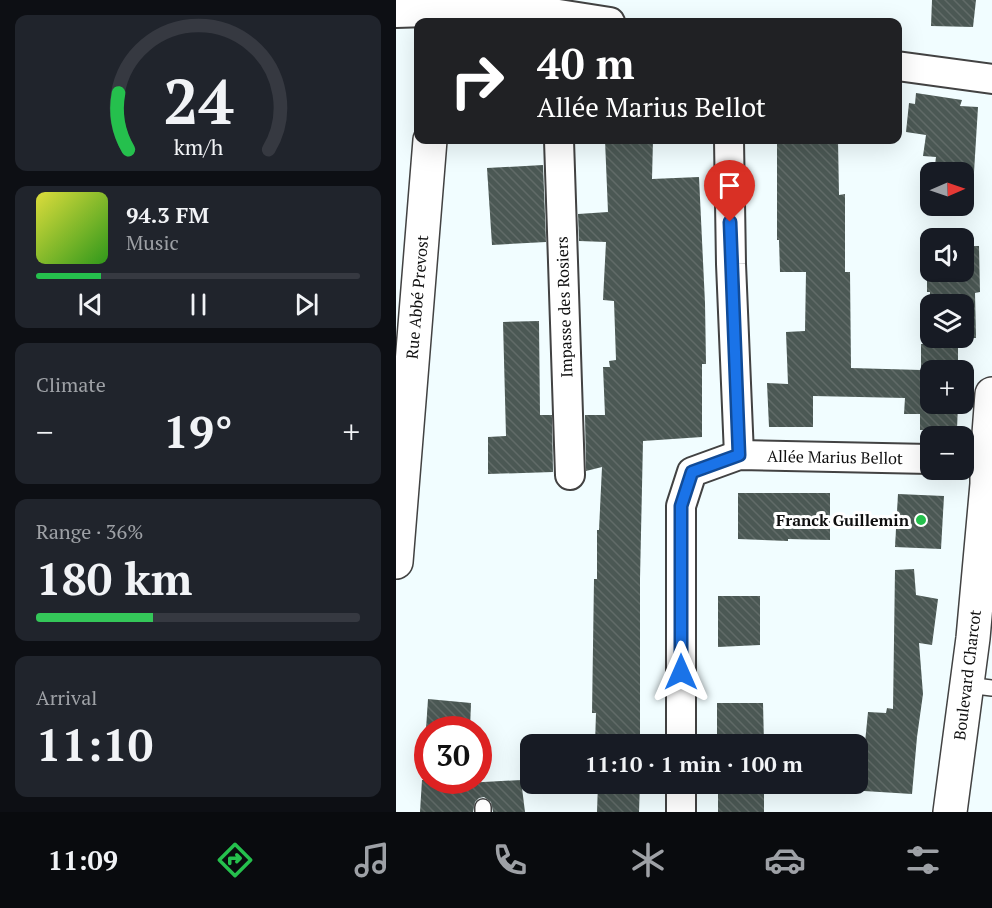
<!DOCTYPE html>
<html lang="en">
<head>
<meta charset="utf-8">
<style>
	:root { --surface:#171b24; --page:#20242c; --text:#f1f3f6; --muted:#9ea1a6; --line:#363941; --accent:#25c04d }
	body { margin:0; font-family:"PT Serif",serif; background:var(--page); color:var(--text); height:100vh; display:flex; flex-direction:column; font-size:22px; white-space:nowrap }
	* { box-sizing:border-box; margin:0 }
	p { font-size:20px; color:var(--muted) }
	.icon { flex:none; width:33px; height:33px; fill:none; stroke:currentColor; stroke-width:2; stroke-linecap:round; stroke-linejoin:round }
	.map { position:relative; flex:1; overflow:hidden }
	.panel { display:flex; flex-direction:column; gap:15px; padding:15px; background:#0d0f14; width:396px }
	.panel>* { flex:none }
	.guide { position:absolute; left:18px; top:18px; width:488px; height:126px; border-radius:12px; box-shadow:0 6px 24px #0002; background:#202124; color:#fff; overflow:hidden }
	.needle { width:39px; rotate:88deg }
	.fabs { position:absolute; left:524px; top:162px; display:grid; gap:12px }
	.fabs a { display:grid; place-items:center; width:54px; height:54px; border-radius:12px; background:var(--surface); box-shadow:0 6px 24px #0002; font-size:30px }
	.speed { position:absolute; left:18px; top:716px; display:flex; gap:12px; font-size:30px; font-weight:700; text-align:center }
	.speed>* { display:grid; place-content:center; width:78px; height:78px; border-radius:50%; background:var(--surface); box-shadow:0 6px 24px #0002; line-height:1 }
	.speed .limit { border:9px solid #d22; background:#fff; color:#111 }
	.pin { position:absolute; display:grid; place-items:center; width:51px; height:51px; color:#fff; margin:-62px -26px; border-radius:50% 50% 50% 0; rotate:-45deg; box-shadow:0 0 6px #0007 }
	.pin .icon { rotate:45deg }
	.me { position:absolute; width:66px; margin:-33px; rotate:0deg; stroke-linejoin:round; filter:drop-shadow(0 0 4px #0008) }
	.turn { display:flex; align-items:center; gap:21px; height:126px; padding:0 24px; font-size:27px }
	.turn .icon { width:78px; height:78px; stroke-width:2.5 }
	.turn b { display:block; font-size:42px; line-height:51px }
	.big { font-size:45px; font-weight:700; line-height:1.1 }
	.panel .tile { flex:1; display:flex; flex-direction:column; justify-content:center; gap:9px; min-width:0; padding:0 21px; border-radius:12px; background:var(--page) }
	.panel .dial { align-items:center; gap:0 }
	.dial svg { height:156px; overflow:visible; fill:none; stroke:var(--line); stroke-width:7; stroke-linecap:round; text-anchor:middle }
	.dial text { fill:var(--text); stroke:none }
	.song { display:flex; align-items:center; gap:18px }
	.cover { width:72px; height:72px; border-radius:9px; background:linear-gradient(135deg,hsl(60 70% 55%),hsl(110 70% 35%)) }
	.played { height:6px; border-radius:3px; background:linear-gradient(90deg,var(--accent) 20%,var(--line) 20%) }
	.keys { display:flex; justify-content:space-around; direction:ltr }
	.heat { display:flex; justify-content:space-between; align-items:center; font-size:33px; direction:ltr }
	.charge { height:9px; border-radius:4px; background:linear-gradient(90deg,#34c759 36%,var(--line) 0) }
	.trip { position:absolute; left:124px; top:734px; width:348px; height:60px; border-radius:12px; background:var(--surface); box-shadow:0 6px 24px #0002; font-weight:700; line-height:60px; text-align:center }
	.dock { display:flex; height:96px; justify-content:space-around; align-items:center; background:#090b0e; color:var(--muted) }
	.dock .icon { width:42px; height:42px }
	.dock .current { color:var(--accent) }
	.dock b { font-size:27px; color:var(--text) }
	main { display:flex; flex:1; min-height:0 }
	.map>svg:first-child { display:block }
	.building { fill:url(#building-back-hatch); fill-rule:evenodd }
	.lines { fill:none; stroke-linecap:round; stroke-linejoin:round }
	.service-casing { stroke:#424242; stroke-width:18 }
	.minor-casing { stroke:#424242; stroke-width:32 }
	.tertiary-casing { stroke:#424242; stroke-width:36 }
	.service { stroke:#fff; stroke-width:15 }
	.minor { stroke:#fff; stroke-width:28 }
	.tertiary { stroke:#fff; stroke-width:33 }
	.route-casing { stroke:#114b97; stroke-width:15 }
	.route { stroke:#1a73e8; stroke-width:10 }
	.poi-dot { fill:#25c04d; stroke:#fff; stroke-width:2 }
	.labels { text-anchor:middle; stroke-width:6; stroke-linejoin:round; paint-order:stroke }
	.street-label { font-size:16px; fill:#0f0f0f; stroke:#fff }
	.poi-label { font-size:16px; font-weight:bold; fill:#0f0f0f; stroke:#fff; text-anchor:end }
</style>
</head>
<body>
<main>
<section class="panel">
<div class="tile dial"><svg viewBox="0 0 100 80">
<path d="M14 69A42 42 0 1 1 86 69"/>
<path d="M14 69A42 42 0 0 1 9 40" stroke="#25c04d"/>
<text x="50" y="56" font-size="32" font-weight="700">24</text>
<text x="50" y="72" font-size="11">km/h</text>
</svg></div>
<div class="tile">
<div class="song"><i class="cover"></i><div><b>94.3 FM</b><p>Music</p></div></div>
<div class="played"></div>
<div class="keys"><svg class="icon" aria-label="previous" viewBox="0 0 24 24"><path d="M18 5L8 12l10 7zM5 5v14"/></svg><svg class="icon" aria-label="pause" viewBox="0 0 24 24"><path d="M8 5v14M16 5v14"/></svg><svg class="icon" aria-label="next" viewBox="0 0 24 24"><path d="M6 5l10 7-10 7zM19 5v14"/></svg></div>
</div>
<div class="tile"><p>Climate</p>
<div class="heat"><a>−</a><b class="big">19°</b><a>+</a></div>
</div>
<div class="tile"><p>Range · 36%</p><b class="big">180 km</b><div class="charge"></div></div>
<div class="tile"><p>Arrival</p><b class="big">11:10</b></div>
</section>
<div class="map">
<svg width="596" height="812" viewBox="0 0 596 812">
	<defs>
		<pattern id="building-back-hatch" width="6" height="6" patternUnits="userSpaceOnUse" patternTransform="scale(1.5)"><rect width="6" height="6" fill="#4b5854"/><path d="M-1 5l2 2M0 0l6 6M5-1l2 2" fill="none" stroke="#616b68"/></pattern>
	</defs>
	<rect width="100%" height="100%" fill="#f1fdff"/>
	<!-- building -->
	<g class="building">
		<polygon points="536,0 580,0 577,27 535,26"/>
		<polygon points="520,93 566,100 564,106 582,107 578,172 538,172 540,157 527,156 530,135 510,132 513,103 519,104"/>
		<polygon points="209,140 257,140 256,179 303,177 309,303 310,364 306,364 306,437 247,441 244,579 244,744 199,744 200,713 196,713 198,579 201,579 201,530 203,530 206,467 190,471 189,415 209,415 207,367 214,367 213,361 220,360 218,301 207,300 210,242 183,241 182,214 212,212"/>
		<path d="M381,140H442L443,195L449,194V272H454L455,368L525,370V344H534V292H531V246H534V272H567V246H583L584,292L579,293L580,338H562V370H534V404H562L561,429L524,430V414H508L509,398L417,396V427H373L371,383L392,384L390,332L409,331L410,272H384L383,240H381ZM534,304H567V338H534Z"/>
		<polygon points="147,165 150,242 96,245 91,168"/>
		<polygon points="143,321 144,415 156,415 157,472 92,474 92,437 110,436 107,322"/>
		<polygon points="342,493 434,493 434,540 392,539 392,541 342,539"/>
		<polygon points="502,494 548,496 545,549 499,547"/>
		<polygon points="518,569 520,595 542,599 536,645 523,643 527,694 521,737 516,794 468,791 471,753 468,753 472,712 490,713 491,708 497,709 499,570"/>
		<polygon points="322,596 364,596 364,645 322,647"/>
		<polygon points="32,699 75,703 74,729 30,729"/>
		<polygon points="321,703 367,703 368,744 321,744"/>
		<polygon points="26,780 70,780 70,783 125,780 129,812 97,812 95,802 88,797 83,798 79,802 77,812 24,812"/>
		<polygon points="202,783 244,783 243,812 201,812"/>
		<rect x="322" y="783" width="46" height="29"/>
	</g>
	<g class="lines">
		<defs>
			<g id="service">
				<polyline points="571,685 596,688"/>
				<polyline points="87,807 87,812"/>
			</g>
			<g id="minor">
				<polyline points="0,13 130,9 214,22"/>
				<polyline points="501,66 596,79"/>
				<polyline points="163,140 174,475"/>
				<polyline points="333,140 335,264 343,455"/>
				<polyline points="567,460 596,461"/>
				<polyline points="285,744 285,506 296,472 343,455 534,459"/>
				<polyline points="285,812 285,783"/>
			</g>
			<g id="tertiary">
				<polyline points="43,22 45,0"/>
				<polyline points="0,562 34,140"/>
				<polyline points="554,812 577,638 591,484 591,460 596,394"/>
			</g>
		</defs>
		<!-- service casing -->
		<use href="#service" class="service-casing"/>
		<!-- minor casing -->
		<use href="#minor" class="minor-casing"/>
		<!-- tertiary casing -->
		<use href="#tertiary" class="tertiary-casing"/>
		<!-- service -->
		<use href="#service" class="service"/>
		<!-- minor -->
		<use href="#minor" class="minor"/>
		<!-- tertiary -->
		<use href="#tertiary" class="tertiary"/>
	</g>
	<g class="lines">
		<defs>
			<polyline id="route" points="285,672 285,506 296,472 343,455 334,222"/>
		</defs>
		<!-- route casing -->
		<use href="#route" class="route-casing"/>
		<!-- route -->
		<use href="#route" class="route"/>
	</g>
	<!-- markers -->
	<circle class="poi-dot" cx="525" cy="520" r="6"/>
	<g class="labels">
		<!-- street labels -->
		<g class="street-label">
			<text transform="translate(21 297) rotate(-85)" y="6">Rue Abbé Prevost</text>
			<text transform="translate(168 307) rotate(-92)" y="6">Impasse des Rosiers</text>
			<text transform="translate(439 457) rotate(1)" y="6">Allée Marius Bellot</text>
			<text transform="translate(571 675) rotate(-83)" y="6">Boulevard Charcot</text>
		</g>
		<!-- poi labels -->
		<g class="poi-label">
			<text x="513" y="526">Franck Guillemin</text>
		</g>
	</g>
</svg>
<div class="fabs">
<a><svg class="needle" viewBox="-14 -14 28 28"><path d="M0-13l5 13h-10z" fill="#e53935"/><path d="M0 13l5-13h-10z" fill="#9ea1a6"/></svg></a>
<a><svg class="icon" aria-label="sound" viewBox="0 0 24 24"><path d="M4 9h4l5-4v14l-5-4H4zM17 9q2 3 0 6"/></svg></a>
<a><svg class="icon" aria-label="layers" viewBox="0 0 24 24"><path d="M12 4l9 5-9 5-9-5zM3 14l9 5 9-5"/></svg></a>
<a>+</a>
<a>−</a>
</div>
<div class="speed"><div class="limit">30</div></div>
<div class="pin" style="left:334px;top:222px;background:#d93025"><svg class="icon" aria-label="arrive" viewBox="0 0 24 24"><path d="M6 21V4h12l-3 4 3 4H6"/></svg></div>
<svg class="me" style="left:285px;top:672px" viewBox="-20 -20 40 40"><path d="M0-17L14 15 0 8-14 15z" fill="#1a73e8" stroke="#fff" stroke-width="4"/></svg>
<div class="trip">11:10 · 1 min · 100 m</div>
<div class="guide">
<div class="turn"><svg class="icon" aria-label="right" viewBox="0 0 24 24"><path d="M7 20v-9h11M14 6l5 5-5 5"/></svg><div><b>40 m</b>Allée Marius Bellot</div></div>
</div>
</div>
</main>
<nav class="dock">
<b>11:09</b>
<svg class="icon current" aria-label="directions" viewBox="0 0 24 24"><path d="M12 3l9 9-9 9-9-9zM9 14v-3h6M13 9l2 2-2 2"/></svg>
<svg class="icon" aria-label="music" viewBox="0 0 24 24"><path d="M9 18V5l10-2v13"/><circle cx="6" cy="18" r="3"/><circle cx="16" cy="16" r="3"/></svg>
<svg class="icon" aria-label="phone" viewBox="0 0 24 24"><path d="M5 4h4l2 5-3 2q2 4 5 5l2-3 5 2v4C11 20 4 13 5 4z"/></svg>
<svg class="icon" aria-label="climate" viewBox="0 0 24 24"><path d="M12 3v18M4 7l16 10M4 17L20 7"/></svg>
<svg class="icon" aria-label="car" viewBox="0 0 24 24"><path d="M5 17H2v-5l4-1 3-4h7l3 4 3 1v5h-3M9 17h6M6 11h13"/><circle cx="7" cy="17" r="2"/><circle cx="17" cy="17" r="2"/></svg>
<svg class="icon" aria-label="filters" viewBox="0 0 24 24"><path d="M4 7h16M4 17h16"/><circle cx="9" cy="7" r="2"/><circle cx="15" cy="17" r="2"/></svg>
</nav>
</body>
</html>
